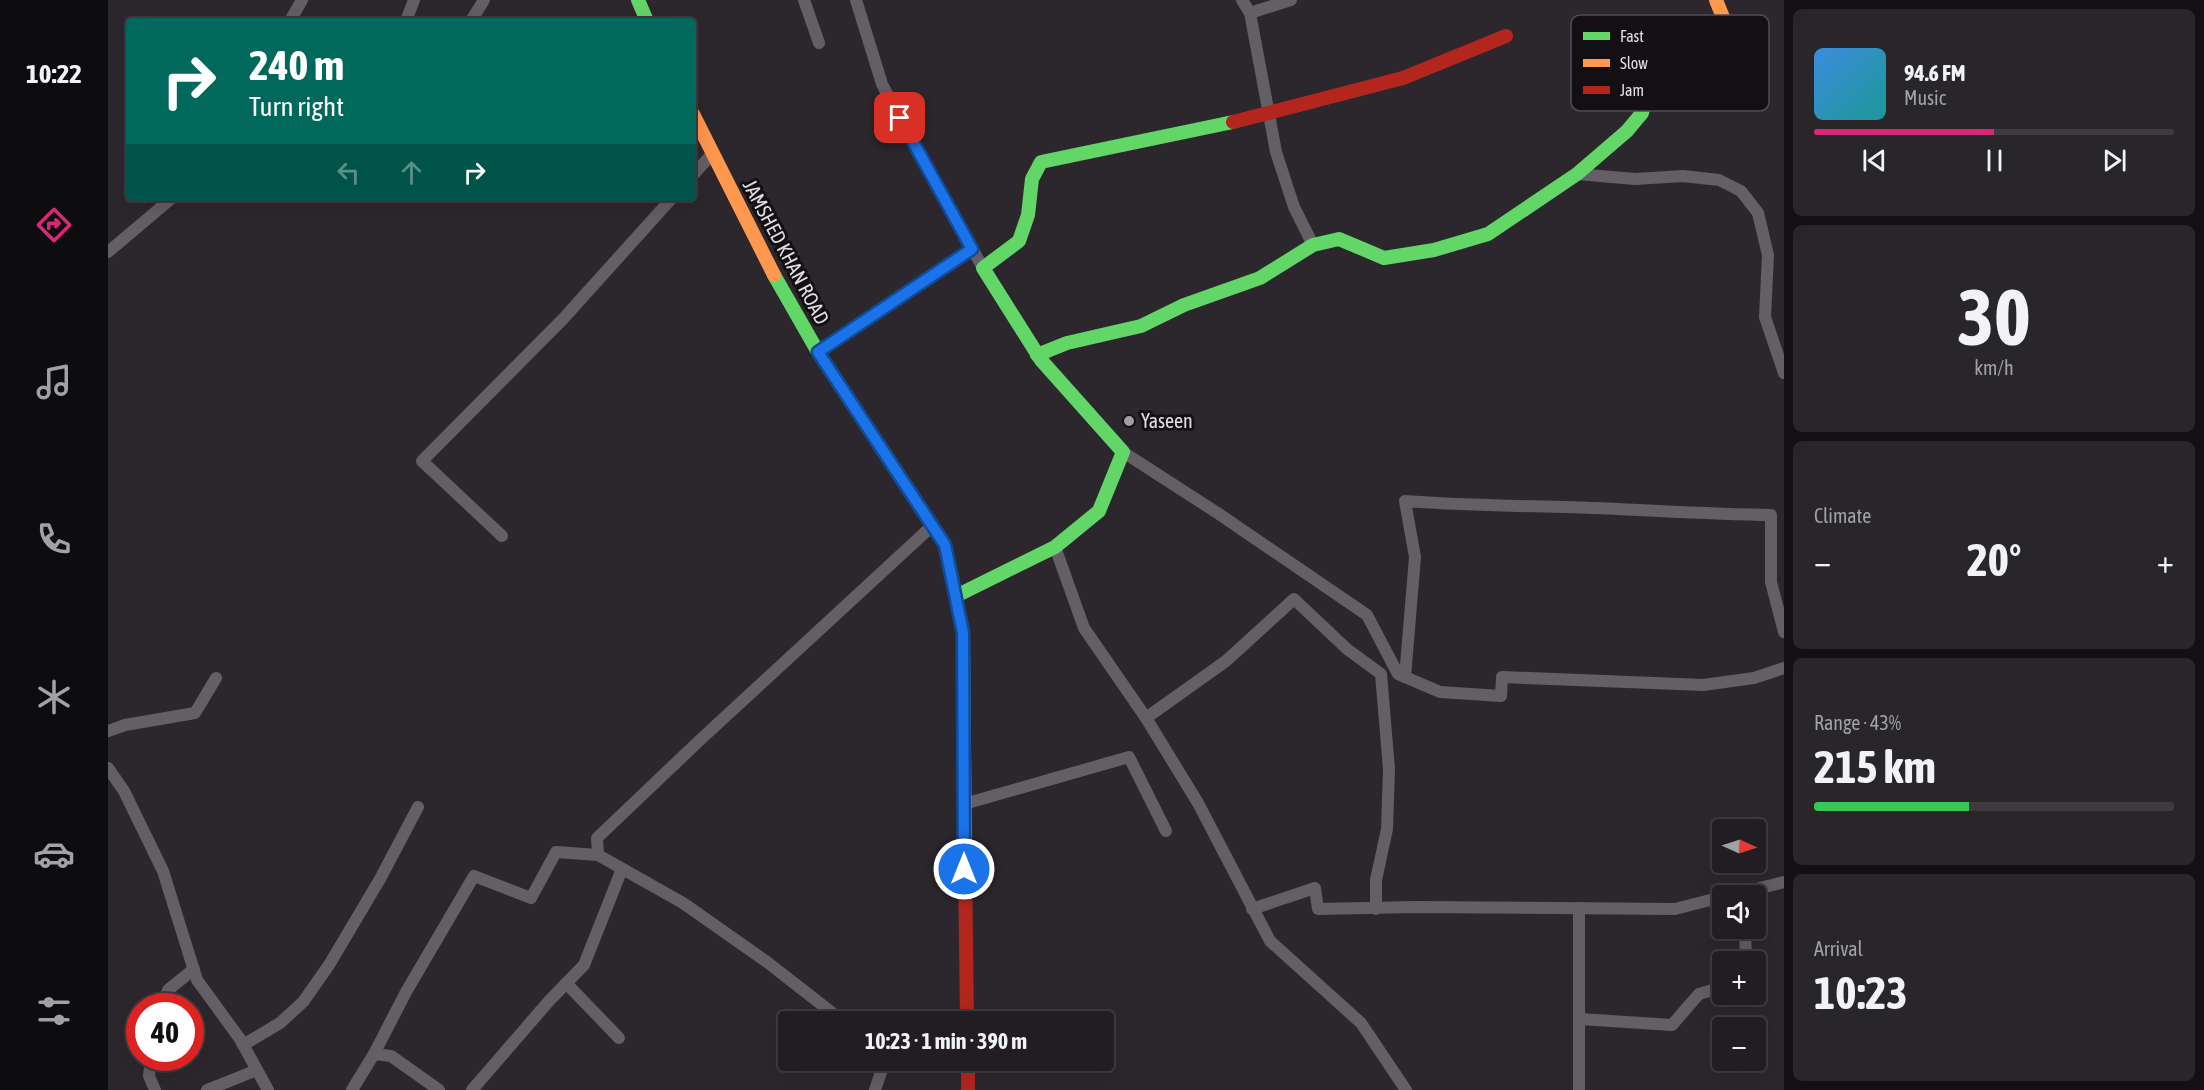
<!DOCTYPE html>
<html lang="en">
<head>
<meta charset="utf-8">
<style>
	:root { --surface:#211d22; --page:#29262a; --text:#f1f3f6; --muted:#a2a2a5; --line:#3e3b40; --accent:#db2777 }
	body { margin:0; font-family:"Asap Condensed",sans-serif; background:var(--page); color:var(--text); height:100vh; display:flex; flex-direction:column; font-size:22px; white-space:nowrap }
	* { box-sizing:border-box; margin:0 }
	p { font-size:20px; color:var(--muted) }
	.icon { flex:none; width:33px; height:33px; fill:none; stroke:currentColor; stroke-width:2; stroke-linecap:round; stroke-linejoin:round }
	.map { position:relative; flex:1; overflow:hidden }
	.side { display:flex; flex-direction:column; gap:9px; padding:9px; background:#121013; width:420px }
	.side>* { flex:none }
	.guide { position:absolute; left:18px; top:18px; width:570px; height:183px; border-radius:6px; box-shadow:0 6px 24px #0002,0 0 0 2px var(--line); background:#00695c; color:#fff; overflow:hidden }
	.needle { width:39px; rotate:93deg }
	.controls { position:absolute; left:1604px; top:819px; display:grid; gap:12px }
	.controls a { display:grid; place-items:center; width:54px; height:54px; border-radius:6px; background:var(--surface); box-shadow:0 6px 24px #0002,0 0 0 2px var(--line); font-size:30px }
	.speed { position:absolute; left:18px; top:993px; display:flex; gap:12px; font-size:30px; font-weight:700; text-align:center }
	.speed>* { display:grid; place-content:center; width:78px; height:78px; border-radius:50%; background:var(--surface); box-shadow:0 6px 24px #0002,0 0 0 2px var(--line); line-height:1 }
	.speed .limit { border:9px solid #d22; background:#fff; color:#111 }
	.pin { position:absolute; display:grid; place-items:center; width:51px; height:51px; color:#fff; margin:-26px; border-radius:12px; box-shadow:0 3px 9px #0006 }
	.me { position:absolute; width:66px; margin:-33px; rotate:0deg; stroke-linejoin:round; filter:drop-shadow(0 0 4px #0008) }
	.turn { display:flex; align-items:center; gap:21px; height:126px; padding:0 24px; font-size:27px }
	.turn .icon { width:78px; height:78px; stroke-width:2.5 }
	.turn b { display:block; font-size:42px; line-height:51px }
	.lanes { display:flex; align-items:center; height:57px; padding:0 24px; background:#0003; justify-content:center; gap:30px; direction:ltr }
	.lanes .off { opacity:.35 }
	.big { font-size:45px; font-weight:700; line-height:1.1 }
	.side .card { flex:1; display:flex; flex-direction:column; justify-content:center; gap:9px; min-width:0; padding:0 21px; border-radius:9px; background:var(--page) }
	.side .dial { align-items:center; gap:0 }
	.dial b { font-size:78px; line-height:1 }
	.song { display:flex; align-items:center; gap:18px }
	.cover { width:72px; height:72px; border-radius:9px; background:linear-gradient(135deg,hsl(210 70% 55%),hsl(180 70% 35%)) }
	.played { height:6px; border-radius:3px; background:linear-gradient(90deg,var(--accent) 50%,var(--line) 50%) }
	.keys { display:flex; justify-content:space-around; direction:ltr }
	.heat { display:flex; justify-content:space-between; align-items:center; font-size:33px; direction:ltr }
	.charge { height:9px; border-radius:4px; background:linear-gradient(90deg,#34c759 43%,var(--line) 0) }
	.trip { position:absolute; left:670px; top:1011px; width:336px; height:60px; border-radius:6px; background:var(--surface); box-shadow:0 6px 24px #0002,0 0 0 2px var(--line); font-weight:700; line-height:60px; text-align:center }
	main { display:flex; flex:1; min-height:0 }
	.dock { display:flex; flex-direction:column; width:108px; justify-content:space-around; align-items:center; background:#0d0c0e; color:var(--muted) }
	.dock .icon { width:42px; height:42px }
	.dock .current { color:var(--accent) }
	.dock b { font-size:27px; color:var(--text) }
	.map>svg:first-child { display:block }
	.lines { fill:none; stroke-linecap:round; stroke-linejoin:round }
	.street { stroke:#645e65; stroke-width:12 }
	.fast { stroke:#63d668; stroke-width:14 }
	.slow { stroke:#ff974d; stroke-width:14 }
	.jam { stroke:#b3261e; stroke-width:14 }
	.route-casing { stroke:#114b97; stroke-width:15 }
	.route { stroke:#1a73e8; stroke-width:10 }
	.poi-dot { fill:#a39da4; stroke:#131014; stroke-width:2 }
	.labels { text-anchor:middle; stroke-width:6; stroke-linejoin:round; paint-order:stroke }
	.street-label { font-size:20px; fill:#e3dde4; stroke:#131014 }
	.poi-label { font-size:20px; fill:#e3dde4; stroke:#131014; text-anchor:start }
	.key { fill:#131014; stroke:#514e52; stroke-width:1.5 }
	.key-label { font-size:16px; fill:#e3dde4 }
</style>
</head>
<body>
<main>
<nav class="dock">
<b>10:22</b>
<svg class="icon current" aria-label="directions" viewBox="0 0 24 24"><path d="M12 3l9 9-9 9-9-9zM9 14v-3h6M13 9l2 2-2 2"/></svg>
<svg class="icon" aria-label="music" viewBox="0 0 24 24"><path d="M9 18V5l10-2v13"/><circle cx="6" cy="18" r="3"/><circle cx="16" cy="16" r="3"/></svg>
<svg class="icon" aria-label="phone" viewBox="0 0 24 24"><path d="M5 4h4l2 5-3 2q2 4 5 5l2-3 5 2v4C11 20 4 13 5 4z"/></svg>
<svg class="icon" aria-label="climate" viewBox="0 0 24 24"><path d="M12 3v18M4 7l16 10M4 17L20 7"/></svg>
<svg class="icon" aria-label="car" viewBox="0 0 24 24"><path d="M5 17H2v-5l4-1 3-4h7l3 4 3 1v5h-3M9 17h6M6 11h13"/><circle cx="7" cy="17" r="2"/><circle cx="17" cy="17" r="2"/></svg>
<svg class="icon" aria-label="filters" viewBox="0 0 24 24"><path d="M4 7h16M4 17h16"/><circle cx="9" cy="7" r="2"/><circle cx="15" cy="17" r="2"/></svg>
</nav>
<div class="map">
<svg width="1676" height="1090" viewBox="0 0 1676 1090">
	<rect width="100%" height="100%" fill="#2c272d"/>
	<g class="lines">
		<!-- street -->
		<g class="street">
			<polyline points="696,0 711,43"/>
			<polyline points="748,0 774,84 809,151 875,268"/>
			<polyline points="1134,0 1142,13 1168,152 1186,207 1205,245"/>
			<polyline points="1142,13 1183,0"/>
			<polyline points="182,21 194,0"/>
			<polyline points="298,21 306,0"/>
			<polyline points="363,21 376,0"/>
			<polyline points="1469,174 1527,179 1575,176 1611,180 1633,191 1650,213 1660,255 1657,317 1676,373"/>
			<polyline points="585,175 605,153"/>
			<polyline points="0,252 64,198"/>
			<polyline points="710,352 864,249"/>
			<polyline points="1015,452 1111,514 1259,615 1290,674 1332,692 1393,696 1394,677 1595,685 1646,678 1676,668"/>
			<polyline points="394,536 314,461 455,319 564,198"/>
			<polyline points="947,547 976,628 1038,718 1090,803 1162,941 1253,1023 1298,1090"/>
			<path d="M1297,677L1307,557L1297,501C1350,505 1403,506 1457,507C1526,509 1594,514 1663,515V582L1676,632"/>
			<polyline points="1038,718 1118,661 1186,599 1239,649 1273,674 1281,769 1279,829 1268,880 1268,909"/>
			<polyline points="0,731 17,725 87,713 108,678"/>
			<polyline points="0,768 16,791 55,871 89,980 132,1039 160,1090"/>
			<polyline points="856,804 1021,757 1058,831"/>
			<polyline points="1621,896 1676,882"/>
			<polyline points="1471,908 1471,1090"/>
			<polyline points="1144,909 1207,888 1210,909 1307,907 1567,909 1614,897"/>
			<polyline points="1637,928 1638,962"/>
			<polyline points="458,983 511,1038"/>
			<polyline points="54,1006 60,990 86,969"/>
			<polyline points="1472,1019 1564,1025 1591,994 1614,987"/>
			<polyline points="736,1022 659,962 575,903 490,855 489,838 592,740 824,526"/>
			<polyline points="135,1045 172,1023 195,1002 221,965 272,879 310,807"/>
			<polyline points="266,1054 298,992 366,876 423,898 448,852 490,855"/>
			<polyline points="43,1058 41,1076 47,1090"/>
			<polyline points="99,1090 149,1070"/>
			<polyline points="244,1090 266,1054 283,1056 331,1090"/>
			<polyline points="364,1090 441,1001 476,965 514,869"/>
			<polyline points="767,1090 777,1060"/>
		</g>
		<!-- fast -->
		<g class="fast">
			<polyline points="530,0 539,21"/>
			<polyline points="666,275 710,352 837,545 855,633 857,860"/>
			<polyline points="929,355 959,343 1033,326 1076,305 1152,278 1205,245 1231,239 1276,258 1326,250 1380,234 1469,174 1519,131 1534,113 1538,94"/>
			<polyline points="848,596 947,547 991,511 1015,452 933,360 875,268 911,241 920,215 924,179 933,162 1125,122"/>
		</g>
		<!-- slow -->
		<g class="slow">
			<path d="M1538,94L1539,88L1620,64C1631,46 1615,19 1608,0"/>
			<polyline points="585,114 666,275"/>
		</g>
		<!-- jam -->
		<g class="jam">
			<polyline points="1125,122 1295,78 1398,36"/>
			<polyline points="857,860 859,1022"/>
			<polyline points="860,1060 860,1090"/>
		</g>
	</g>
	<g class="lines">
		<defs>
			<polyline id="route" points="792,118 864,249 710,352 837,545 855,633 856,869"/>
		</defs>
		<!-- route casing -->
		<use href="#route" class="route-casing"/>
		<!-- route -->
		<use href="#route" class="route"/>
	</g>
	<!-- markers -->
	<circle class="poi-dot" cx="1021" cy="421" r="6"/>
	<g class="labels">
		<!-- street labels -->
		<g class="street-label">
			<text transform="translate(678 252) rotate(62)" y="7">JAMSHED KHAN ROAD</text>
		</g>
		<!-- poi labels -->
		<g class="poi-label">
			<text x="1033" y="428">Yaseen</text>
		</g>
	</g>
	<!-- legend -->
	<rect x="1463" y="15" width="198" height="96" rx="9" class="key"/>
	<rect x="1475" y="32" width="27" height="8" fill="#63d668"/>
	<rect x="1475" y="59" width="27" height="8" fill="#ff974d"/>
	<rect x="1475" y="86" width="27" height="8" fill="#b3261e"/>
	<g class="key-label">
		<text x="1512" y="42">Fast</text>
		<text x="1512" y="69">Slow</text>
		<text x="1512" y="96">Jam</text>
	</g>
</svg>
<div class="controls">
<a><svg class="needle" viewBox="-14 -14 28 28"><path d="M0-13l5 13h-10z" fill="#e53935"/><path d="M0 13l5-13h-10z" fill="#a2a2a5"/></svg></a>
<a><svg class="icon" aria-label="sound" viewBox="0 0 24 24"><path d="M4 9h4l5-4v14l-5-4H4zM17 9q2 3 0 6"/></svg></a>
<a>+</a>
<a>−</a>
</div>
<div class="speed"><div class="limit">40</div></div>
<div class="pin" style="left:792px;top:118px;background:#d93025"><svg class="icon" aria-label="arrive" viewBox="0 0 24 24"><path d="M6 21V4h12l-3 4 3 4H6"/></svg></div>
<svg class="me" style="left:856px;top:869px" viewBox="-20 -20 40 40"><circle r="17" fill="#1a73e8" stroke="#fff" stroke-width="3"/><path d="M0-11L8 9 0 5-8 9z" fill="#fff"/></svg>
<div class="trip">10:23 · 1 min · 390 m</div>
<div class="guide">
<div class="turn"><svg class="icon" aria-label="right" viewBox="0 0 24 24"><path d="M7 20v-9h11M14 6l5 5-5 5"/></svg><div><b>240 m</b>Turn right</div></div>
<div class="lanes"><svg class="icon off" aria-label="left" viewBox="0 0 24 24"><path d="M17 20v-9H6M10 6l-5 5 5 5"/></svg><svg class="icon off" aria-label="ahead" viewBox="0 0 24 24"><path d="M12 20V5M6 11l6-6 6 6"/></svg><svg class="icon" aria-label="right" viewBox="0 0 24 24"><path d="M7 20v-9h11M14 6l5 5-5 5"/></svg></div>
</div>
</div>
<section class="side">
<div class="card">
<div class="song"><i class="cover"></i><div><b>94.6 FM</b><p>Music</p></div></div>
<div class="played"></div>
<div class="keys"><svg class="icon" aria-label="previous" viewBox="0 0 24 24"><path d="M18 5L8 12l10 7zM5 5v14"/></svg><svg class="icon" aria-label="pause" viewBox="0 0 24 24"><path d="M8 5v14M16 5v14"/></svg><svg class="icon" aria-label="next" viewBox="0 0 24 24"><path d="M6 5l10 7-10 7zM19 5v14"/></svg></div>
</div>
<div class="card dial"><b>30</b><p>km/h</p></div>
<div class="card"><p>Climate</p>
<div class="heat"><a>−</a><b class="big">20°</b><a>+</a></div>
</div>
<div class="card"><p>Range · 43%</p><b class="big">215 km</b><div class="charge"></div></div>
<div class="card"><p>Arrival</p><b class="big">10:23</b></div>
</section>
</main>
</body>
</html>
